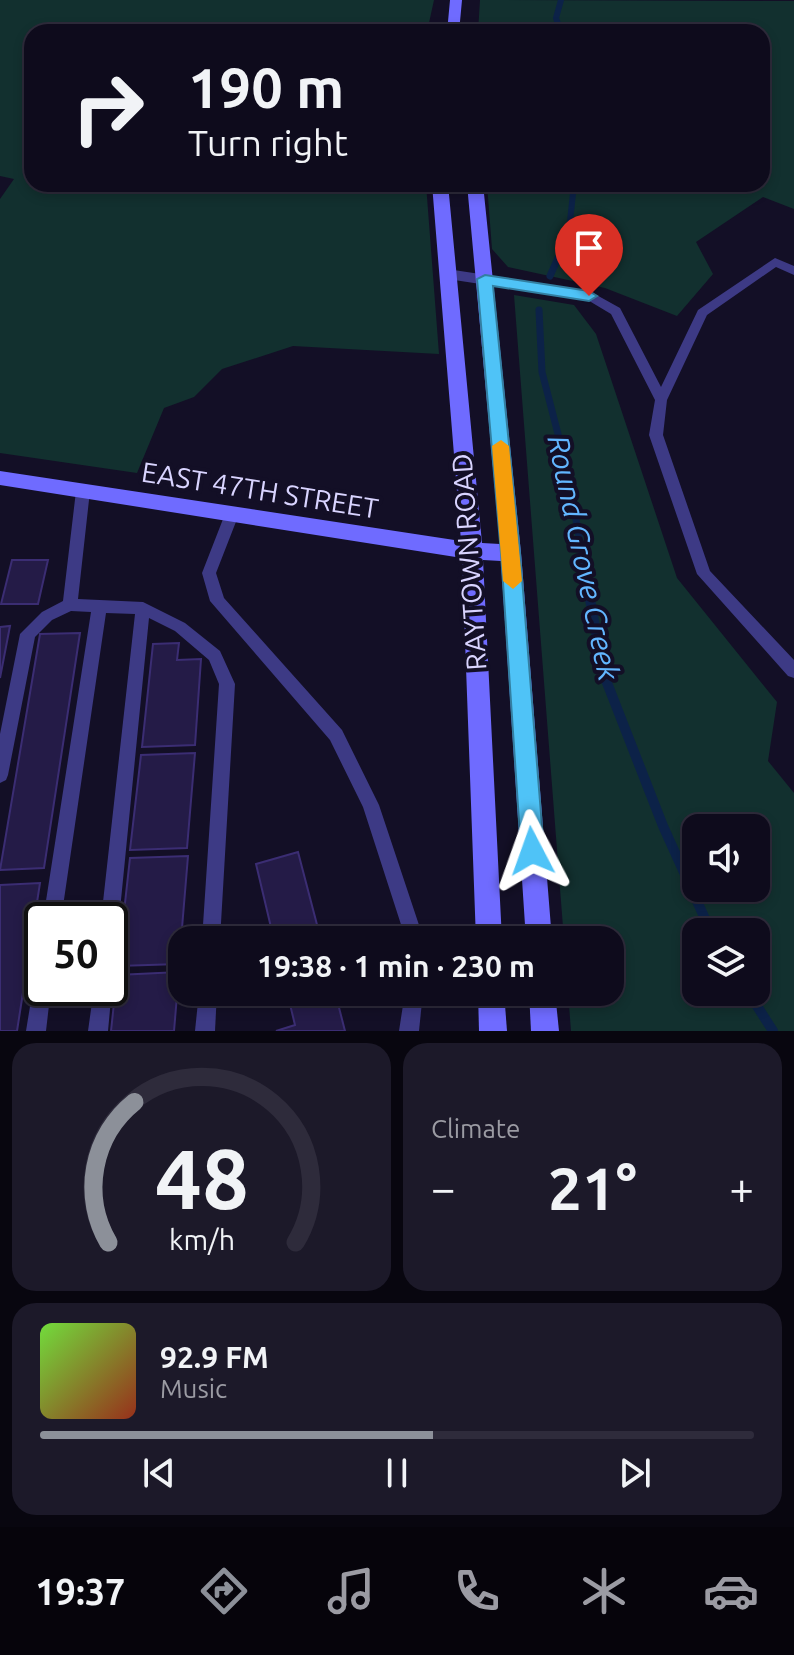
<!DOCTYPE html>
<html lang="en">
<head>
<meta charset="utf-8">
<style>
	:root { --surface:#0e0b1c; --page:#1c1929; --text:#f1f3f6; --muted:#9b9ba3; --line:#2e2b3b; --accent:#8c9099 }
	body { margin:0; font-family:Ubuntu,sans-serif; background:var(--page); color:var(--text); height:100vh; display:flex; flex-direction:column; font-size:30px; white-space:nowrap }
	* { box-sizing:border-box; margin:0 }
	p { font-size:26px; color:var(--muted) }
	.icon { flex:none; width:44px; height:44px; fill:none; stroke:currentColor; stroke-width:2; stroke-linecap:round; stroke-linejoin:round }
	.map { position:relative; height:1031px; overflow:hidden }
	.side { display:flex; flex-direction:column; gap:12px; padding:12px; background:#08060f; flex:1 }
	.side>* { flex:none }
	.hud { position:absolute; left:24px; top:24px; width:746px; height:168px; border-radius:24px; box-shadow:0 4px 12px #0003,0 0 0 2px var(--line); background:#0e0b1c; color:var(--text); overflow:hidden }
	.buttons { position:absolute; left:682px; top:814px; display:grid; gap:16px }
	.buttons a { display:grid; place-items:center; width:88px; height:88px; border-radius:16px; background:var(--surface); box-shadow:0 4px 12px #0003,0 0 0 2px var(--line); font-size:40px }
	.speed { position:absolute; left:24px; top:902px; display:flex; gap:16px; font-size:40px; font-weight:700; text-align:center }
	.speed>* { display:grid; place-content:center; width:104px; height:104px; border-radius:50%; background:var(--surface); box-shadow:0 4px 12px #0003,0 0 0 2px var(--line); line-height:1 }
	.speed .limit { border:4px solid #111; border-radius:12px; background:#fff; color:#111 }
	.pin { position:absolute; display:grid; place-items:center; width:68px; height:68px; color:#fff; margin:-82px -34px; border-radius:50% 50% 50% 0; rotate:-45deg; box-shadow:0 0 8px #0007 }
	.pin .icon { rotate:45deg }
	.me { position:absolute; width:88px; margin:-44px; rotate:356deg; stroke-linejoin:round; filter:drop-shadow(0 0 6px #0008) }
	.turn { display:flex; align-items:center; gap:28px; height:168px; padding:0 32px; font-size:36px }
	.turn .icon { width:104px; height:104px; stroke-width:2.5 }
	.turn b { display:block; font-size:56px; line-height:68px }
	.big { font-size:60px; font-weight:700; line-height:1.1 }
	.side .widget { flex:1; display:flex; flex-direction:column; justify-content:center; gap:12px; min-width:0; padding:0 28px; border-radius:24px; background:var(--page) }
	.side .dial { align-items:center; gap:0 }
	.dial svg { height:208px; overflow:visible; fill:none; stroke:var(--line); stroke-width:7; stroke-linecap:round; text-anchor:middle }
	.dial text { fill:var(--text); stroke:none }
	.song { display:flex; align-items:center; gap:24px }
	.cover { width:96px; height:96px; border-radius:12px; background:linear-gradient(135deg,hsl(100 70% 55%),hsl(10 70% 35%)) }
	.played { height:8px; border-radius:4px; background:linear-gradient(90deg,var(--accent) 55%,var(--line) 55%) }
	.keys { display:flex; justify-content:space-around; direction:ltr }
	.heat { display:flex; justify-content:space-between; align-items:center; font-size:44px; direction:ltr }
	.side .tiles { flex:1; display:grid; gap:12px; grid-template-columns:1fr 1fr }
	.widget:last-child { grid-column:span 2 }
	.trip { position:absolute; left:168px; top:926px; width:456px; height:80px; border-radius:24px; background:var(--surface); box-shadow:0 4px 12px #0003,0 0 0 2px var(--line); font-weight:700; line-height:80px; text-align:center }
	.menu { display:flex; height:128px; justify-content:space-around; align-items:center; background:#06040b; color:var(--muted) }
	.menu .icon { width:56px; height:56px }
	.menu .on { color:var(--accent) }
	.menu b { font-size:36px; color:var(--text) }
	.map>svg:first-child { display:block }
	.green { fill:#12302f; fill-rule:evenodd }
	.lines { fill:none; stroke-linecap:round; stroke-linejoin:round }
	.stream-far2 { stroke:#0c2248; stroke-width:6 }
	.stream-far1 { stroke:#0c2248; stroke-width:7 }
	.stream { stroke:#0c2248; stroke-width:10 }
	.building { fill:#241b47; stroke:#3b2d73; stroke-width:2 }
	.lane { fill:#3d3a85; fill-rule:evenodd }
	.street { fill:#3d3a85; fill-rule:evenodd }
	.secondary { fill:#6f6bff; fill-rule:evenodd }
	.route { fill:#4fc3f7; stroke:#337fa1; stroke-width:2 }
	.slow { fill:#f59e0b }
	.labels { text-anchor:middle; stroke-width:8; stroke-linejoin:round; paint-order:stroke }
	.street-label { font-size:28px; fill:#d9d4ff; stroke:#130f26 }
	.water-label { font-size:30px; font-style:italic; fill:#62b6ff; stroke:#130f26 }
</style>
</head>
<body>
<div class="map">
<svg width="794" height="1031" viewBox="0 0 794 1031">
	<rect width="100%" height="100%" fill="#130f26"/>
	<!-- green -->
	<g class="green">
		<polygon points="0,0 434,0 427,32 32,32 32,184 426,184 439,354 293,346 222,369 194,397 164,408 137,473 0,453 0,199 14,179 0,176"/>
		<polygon points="480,0 794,1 794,209 763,197 696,242 713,274 677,316 605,288 508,267 492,249 487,184 762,184 762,32 478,32"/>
		<path d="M514,295L574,305L596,334L677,578L777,702L768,761L794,793V1031H571L568,992H610V940H564ZM756,828V888H696V828ZM756,932V992H696V932Z"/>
	</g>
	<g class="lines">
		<!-- stream-far2 -->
		<g class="stream-far2">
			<polyline points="561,0 556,18 561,32"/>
			<polyline points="557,260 569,231 574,184"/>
		</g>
		<!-- stream-far1 -->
		<g class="stream-far1">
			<polyline points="550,276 558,258"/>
			<polyline points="539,310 542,372 566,465 590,596"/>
		</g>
		<!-- stream -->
		<g class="stream">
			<polyline points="589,594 604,675 663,826 711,932"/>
			<polyline points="748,992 773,1031"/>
		</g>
	</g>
	<!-- building -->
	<g class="building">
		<polygon points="12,560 48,560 38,604 1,604"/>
		<polygon points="10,626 0,678 0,627"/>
		<polygon points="80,633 44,868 0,870 40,634"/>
		<polygon points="179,643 177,660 201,659 195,745 142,747 153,644"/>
		<polygon points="195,753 187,848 130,850 141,755"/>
		<polygon points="298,852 321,940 274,940 256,864"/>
		<polygon points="188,856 179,964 118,966 130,858"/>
		<polygon points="40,883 17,1031 0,1031 0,885"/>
		<polygon points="179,972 174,1031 111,1031 117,975"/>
		<polygon points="287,992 335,992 345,1031 276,1031 295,1025"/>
	</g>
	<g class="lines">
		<!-- lane -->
		<g class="lane">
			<polygon points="775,258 794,266 794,275 776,267 707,315 667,400 663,435 710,571 794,660 794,678 788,676 697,574 649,435 655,400 611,314 586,299 533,291 527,287 533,283 593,293 620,308 661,387 698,310"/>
			<polygon points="83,486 90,491 78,599 143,602 185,623 220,651 235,684 220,940 202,940 219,684 209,660 175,631 149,618 119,920 116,926 110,929 110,920 101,920 135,614 106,613 61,920 43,920 91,612 71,611 52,620 35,637 8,775 6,780 0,783 0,734 20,634 42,612 63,601 76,491"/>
			<polygon points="232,509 237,510 239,514 216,573 224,598 342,730 379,805 424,940 406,940 363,807 330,740 210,601 202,573 225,514 227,510"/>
			<polygon points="42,979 42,988 51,988 46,1031 26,1031 33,988 35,981"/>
			<polygon points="110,982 112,988 108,1031 88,1031 94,988 110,988"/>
			<polygon points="199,992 217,992 215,1031 195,1031"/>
			<polygon points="405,992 423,992 419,1031 399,1031"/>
		</g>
		<!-- street -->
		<polygon class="street" points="447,269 533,282 541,287 533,292 441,278 441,270"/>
		<!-- secondary -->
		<g class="secondary">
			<polygon points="450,0 462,0 459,32 447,32"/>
			<polygon points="432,184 448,184 482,543 500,544 467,184 483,184 521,553 552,940 526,940 501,561 483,560 502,940 476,940 462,558 0,485 0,471 461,541"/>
			<polygon points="478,992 504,992 507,1031 479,1031"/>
			<polygon points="529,992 555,992 559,1031 531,1031"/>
		</g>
	</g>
	<!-- route -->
	<polygon class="route" points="485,275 589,291 597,296 589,301 493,286 520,553 544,851 540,859 532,862 524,859 521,851 501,553 477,279"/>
	<!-- slow -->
	<polygon class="slow" points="501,440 509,446 522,581 513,589 503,581 492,446"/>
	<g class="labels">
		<!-- street labels -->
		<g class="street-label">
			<text transform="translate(260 490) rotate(9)" y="10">EAST 47TH STREET</text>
			<text transform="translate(469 562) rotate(-94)" y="10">RAYTOWN ROAD</text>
		</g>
		<!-- water labels -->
		<g class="water-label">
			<text transform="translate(583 558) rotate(78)" y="10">Round Grove Creek</text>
		</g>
	</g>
</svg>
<div class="buttons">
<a><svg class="icon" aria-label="sound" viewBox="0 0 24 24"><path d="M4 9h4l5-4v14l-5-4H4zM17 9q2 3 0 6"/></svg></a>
<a><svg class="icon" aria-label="layers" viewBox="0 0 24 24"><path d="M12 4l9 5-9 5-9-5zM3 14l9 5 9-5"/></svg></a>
</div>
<div class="speed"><div class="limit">50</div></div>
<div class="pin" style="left:589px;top:296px;background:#d93025"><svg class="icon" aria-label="arrive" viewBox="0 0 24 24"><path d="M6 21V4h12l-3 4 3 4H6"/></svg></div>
<svg class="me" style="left:532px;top:851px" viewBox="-20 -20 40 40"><path d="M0-17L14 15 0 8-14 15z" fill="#4fc3f7" stroke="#fff" stroke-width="4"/></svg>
<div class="trip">19:38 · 1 min · 230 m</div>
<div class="hud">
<div class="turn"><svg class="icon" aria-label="right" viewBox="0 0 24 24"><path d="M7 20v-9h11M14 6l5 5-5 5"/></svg><div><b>190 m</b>Turn right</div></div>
</div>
</div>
<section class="side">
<div class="tiles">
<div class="widget dial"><svg viewBox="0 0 100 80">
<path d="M14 69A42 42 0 1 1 86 69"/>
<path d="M14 69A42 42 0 0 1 24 15" stroke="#8c9099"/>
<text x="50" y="56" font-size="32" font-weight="700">48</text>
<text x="50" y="72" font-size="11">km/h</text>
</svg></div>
<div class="widget"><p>Climate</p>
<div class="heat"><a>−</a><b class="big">21°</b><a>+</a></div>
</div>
<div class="widget">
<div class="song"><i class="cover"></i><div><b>92.9 FM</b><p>Music</p></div></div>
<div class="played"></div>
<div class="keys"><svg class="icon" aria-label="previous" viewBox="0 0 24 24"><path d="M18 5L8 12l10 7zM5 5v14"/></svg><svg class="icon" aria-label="pause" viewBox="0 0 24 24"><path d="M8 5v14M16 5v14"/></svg><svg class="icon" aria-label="next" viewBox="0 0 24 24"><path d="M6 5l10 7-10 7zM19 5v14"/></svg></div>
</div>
</div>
</section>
<nav class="menu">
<b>19:37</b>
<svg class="icon on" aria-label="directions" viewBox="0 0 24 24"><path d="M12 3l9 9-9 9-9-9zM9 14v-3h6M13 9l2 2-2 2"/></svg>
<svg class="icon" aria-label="music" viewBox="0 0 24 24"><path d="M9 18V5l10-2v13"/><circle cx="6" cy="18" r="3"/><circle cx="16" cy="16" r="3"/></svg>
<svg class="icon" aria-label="phone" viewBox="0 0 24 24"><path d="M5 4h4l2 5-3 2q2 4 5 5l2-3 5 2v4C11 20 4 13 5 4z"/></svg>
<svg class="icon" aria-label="climate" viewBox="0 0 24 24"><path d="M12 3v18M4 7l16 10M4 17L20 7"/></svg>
<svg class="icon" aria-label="car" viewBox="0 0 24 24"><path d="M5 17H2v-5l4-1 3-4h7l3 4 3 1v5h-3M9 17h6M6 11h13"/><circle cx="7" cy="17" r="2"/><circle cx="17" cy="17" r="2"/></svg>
</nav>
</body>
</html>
